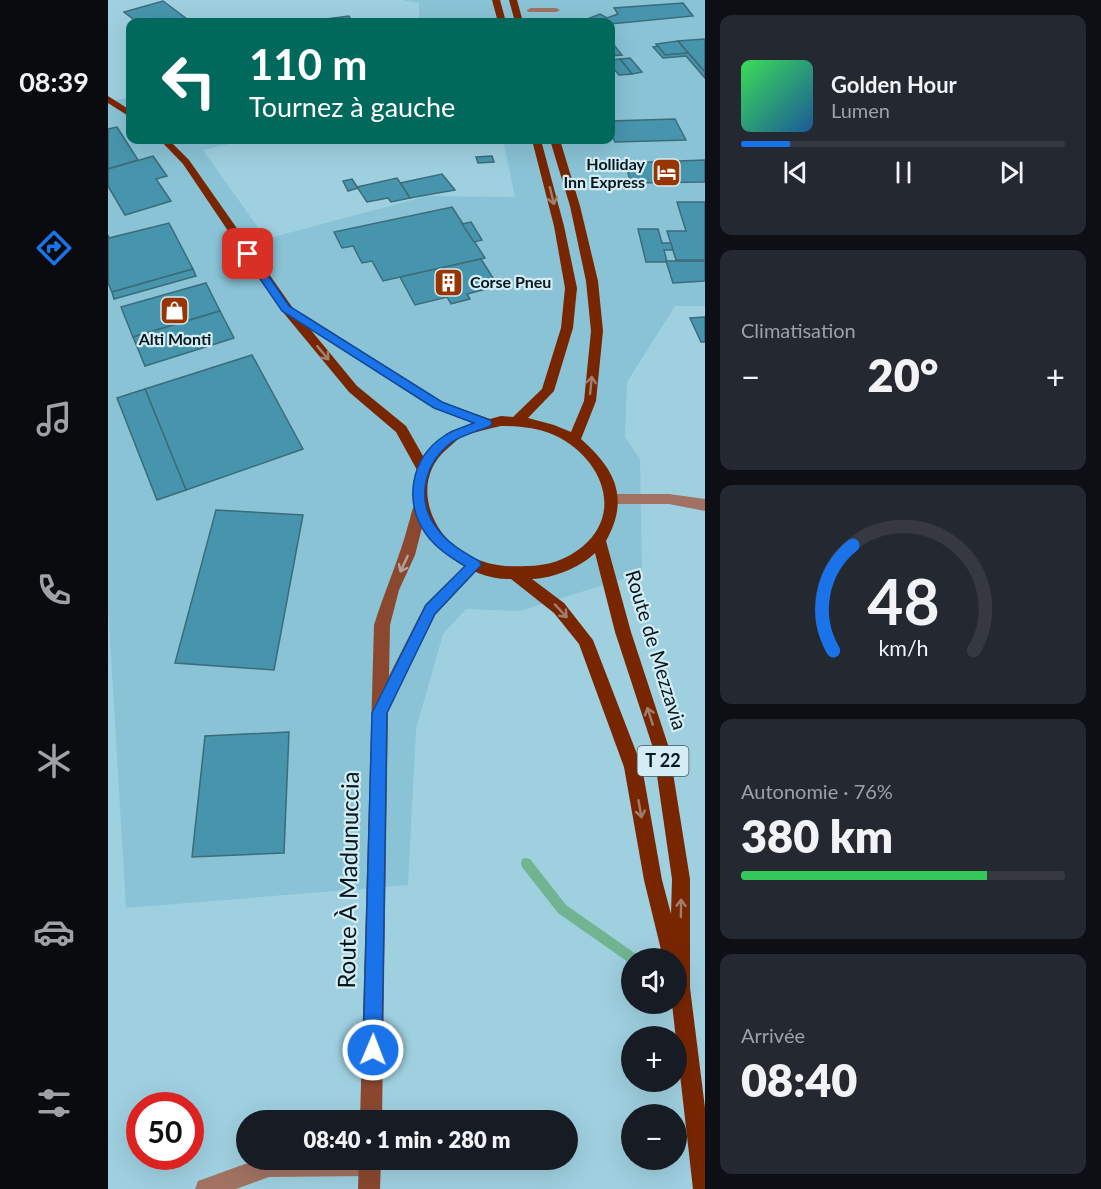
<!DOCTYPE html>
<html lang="fr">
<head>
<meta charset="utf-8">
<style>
	:root { --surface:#171b24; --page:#242831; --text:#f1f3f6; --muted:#9ea1a6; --line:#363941; --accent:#1a73e8 }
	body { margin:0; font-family:Lato,sans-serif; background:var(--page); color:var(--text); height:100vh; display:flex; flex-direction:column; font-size:22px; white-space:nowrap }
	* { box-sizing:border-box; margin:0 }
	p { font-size:20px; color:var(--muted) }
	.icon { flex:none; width:33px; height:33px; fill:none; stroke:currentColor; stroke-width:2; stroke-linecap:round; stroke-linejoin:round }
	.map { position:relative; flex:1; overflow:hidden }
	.details { display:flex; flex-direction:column; gap:15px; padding:15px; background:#0d0f14; width:396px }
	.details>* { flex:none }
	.hud { position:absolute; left:18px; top:18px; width:489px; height:126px; border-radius:12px; box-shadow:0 6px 24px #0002; background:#00695c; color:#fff; overflow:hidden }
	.controls { position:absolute; left:513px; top:948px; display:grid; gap:12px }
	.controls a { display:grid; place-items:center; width:66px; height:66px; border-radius:50%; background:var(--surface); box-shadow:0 6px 24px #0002; font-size:30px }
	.speed { position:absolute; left:18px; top:1092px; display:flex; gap:12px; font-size:30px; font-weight:700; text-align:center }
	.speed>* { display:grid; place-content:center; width:78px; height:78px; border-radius:50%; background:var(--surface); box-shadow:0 6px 24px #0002; line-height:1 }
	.speed .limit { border:9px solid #d22; background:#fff; color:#111 }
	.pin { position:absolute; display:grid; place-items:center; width:51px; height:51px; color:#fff; margin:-26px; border-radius:12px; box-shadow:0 3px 9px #0006 }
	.me { position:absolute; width:66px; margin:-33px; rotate:1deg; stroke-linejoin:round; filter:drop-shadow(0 0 4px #0008) }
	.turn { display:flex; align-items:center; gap:21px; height:126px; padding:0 24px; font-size:27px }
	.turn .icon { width:78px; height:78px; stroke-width:2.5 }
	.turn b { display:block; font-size:42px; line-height:51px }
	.big { font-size:45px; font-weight:800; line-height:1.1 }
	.details .card { flex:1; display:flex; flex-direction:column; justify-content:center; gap:9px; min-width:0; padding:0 21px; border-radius:12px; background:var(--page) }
	.details .dial { align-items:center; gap:0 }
	.dial svg { height:156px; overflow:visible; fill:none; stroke:var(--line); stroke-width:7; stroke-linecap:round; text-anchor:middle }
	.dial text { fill:var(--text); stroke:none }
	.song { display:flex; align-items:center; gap:18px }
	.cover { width:72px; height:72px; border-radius:9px; background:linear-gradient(135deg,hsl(130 70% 55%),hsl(210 70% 35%)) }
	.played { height:6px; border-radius:3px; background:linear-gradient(90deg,var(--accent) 15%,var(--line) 15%) }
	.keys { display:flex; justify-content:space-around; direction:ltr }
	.heat { display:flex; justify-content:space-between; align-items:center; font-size:33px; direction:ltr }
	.charge { height:9px; border-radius:4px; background:linear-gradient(90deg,#34c759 76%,var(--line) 0) }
	.trip { position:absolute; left:128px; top:1110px; width:342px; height:60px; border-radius:30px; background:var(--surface); box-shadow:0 6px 24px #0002; font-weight:800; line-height:60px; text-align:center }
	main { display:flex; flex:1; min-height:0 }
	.tabs { display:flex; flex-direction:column; width:108px; justify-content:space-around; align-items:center; background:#090b0e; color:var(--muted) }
	.tabs .icon { width:42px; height:42px }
	.tabs .current { color:var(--accent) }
	.tabs b { font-size:27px; color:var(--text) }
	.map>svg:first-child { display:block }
	.built { fill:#89c3d5 }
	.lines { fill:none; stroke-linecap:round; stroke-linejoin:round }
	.stream { fill:#72b492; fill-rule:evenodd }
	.building { fill:#4795ad; stroke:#3c6b79; stroke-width:1.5 }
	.service { fill:#a17261; fill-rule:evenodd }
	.minor { fill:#a17261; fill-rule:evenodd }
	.secondary { fill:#8b482f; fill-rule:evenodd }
	.primary { fill:#782600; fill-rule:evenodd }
	.oneway { stroke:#a17f6e }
	.oneway2 { stroke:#b3a29b }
	.route { fill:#1a73e8; stroke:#114b97; stroke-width:1.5 }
	.labels { text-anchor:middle; stroke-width:4.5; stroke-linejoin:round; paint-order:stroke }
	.far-poi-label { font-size:16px; font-weight:bold; fill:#05181e; stroke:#d4ecf4; text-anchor:end }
	.shield { fill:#d4ecf4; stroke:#43585e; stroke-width:1.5 }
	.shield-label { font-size:18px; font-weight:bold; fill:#05181e }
	.street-label { font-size:20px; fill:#05181e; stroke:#d4ecf4 }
	.near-street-label { font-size:24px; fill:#05181e; stroke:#d4ecf4 }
</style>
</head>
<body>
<main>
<nav class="tabs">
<b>08:39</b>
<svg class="icon current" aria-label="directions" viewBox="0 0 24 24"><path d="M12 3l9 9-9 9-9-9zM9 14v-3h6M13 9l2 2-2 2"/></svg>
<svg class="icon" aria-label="music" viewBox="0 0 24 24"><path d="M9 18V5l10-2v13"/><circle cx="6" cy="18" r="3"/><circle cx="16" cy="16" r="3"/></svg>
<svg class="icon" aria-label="phone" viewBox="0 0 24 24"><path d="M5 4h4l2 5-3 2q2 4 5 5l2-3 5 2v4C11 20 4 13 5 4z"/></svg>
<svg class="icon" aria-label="climate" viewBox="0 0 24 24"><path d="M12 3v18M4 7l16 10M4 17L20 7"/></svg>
<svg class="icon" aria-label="car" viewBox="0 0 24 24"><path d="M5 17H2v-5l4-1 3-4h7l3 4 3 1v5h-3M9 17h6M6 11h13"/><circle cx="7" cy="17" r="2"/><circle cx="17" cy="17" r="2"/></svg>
<svg class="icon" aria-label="filters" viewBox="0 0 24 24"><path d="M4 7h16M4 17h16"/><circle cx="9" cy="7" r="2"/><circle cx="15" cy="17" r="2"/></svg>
</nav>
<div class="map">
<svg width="597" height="1189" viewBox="0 0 597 1189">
	<rect width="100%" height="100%" fill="#9fd0e0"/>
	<!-- built -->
	<polygon class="built" points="294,0 597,0 597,306 567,306 519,382 517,437 532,459 534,573 412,611 358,609 335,634 308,729 300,885 18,908 0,605 0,102 22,97 22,140 137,140 95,150 158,239 319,196 407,197 395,140 502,140 502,22 311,22 311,3"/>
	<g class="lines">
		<!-- stream -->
		<polygon class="stream" points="418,858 422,859 458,905 528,954 529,958 524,958 524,963 520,962 450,913 414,867 413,863 414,859"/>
	</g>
	<!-- building -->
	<g class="building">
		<polygon points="55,1 83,22 29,22 16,12"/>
		<polygon points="575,3 585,16 502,24 492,22 482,18 492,14 499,18 510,14 506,8"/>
		<polygon points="241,16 244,22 202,21"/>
		<polygon points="597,39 597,72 570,41"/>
		<polygon points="502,40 514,55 502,56"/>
		<polygon points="570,41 580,53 557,55 548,44"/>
		<polygon points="550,46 557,55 580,53 597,72 597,78 578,56 555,58 545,47"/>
		<polygon points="522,58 534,72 524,74 512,59"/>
		<polygon points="512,59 524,74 511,75 506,69 502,60"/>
		<polygon points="567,119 578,140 507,142 502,131 502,121"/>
		<polygon points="9,127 30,160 0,169 0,129"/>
		<polygon points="45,156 59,176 48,179 63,201 17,215 0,186 0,169"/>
		<polygon points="384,156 386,162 370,163 368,157"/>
		<polygon points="597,160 597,182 523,183 517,163"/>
		<polygon points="334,174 347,190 302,198 292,183"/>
		<polygon points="289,178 302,198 283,202 280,198 259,202 249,187"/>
		<polygon points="244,179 250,188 240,191 235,181"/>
		<polygon points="569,202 597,202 597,260 568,260 559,231 578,231"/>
		<polygon points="344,207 377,258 275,281 264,261 254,263 245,246 234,248 226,232"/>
		<polygon points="363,222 374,240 366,242 354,224"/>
		<polygon points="61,223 85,269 4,292 0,283 0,235 1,238"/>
		<polygon points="530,229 550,229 554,243 563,243 565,250 556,250 559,262 538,262"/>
		<polygon points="373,259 390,286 359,294 362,299 343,304 339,297 307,305 292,277"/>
		<polygon points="558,261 597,261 597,281 565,283"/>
		<polygon points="85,269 88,276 6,299 4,292"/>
		<polygon points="98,283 112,311 25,337 13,307"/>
		<polygon points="112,311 126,338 37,366 25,337"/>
		<polygon points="597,317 597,342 593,342 582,318"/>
		<polygon points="144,355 195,449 78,490 37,389"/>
		<polygon points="37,389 78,490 49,500 9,398"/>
		<polygon points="108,510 195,515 166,670 67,663"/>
		<polygon points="181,732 176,853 84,857 97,736"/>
	</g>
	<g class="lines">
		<!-- service -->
		<g class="service">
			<polygon points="423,8 448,8 452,10 448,12 420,12 419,10"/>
			<polygon points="148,1160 271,1160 273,1165 270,1173 262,1176 161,1177 128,1189 87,1189 90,1181"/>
		</g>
		<!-- minor -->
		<polygon class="minor" points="505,494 561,494 597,499 597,511 561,504 505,504 498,499"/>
		<!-- secondary -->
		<g class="secondary">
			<path d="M312,502L319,508L307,555L291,590L282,625L281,676L317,605L362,561H372L374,565L327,615L280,711L274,1120H252L266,625C277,590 292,557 301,522C304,514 303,505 312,502Z"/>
			<polygon points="251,1160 273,1160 272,1189 250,1189"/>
		</g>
		<!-- primary -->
		<g class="primary">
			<polygon points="384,0 392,0 398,22 390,22"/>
			<polygon points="401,0 409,0 415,22 407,22"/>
			<polygon points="0,96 22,110 22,117 0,103"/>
			<path d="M52,140H61L81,160L189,314H195L334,402L382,419L393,416L405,417L434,389L453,328L457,288L446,226L424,140H433L456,226L469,288L465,328L446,391L420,418L446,425L463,432L476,401L483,331L478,281L462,206L442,140H452L472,206L490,281L495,331L488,401L473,439C507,469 522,498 498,541L523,632L561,748L582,879V988L597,1108V1189H585L564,1004H568V958H555L536,880L516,767L471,644L446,613L403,579C351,581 290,523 309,470L288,432L241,392L174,311L75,164ZM202,329L326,408L367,424L343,431L315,456L298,426L249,386ZM393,426C411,426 430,428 446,435C491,455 518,511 474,547C458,560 439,566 419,566C400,567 384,566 366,558C323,540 300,481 340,448C344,445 349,439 354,437C366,432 380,429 393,426ZM487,553L507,632L545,748L564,879L563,914L554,880L534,767L485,640L456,603L424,579C446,578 471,568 487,553Z"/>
		</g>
	</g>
	<!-- one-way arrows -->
	<defs><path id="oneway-shaft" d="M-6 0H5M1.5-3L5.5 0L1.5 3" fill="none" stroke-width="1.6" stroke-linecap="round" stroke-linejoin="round" transform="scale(1.5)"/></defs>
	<g class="oneway">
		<use href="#oneway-shaft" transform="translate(444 196) rotate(76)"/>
		<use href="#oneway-shaft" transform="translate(215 353) rotate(50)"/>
		<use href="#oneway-shaft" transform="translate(483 385) rotate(-84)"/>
		<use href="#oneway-shaft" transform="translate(453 611) rotate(47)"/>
		<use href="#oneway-shaft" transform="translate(542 716) rotate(-108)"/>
		<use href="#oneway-shaft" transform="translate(532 809) rotate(80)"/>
		<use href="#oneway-shaft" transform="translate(573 908) rotate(-89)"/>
	</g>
	<use class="oneway2" href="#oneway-shaft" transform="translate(296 564) rotate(115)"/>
	<!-- route -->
	<path class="route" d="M137,252H144L181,306L334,402L382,420L384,423L382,426C370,431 354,435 344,442C317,462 307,499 328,527C339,543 355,552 371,561L373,565L327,614L279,713L274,1050L271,1056L265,1059L258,1056L255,1050L264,713L318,605L357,566C342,557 328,548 318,534C295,501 303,458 336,436C344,430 356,427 366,423L326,408L174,311L135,254Z"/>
	<!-- icons -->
	<defs>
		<symbol id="hotel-square" viewBox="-11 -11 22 22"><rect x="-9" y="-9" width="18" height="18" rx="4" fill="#993502" stroke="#d4ecf4"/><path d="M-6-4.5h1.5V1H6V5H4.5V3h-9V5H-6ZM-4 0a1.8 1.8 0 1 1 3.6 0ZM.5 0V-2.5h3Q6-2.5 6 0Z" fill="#fff"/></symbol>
		<symbol id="building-square" viewBox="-11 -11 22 22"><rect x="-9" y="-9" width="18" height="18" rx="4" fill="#993502" stroke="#d4ecf4"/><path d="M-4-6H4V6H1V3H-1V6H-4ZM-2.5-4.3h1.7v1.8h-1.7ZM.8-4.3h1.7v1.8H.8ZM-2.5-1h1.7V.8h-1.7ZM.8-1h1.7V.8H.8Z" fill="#fff"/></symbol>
		<symbol id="shop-square" viewBox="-11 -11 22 22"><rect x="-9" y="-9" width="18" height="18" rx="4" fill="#993502" stroke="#d4ecf4"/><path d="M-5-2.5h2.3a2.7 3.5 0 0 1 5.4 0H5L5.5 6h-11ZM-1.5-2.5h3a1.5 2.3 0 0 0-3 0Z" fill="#fff"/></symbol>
	</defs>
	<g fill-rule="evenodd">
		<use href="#hotel-square" x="542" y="156" width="33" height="33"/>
		<use href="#building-square" x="324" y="266" width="33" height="33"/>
		<use href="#shop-square" x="50" y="294" width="33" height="33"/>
	</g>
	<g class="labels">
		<!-- far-poi labels -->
		<g class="far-poi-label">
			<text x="537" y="170">Holliday<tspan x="537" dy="18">Inn Express</tspan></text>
			<text x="362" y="288" text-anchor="start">Corse Pneu</text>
			<text x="67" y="345" text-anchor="middle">Alti Monti</text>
		</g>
		<!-- shield labels -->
		<rect class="shield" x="529.5" y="746" width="51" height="30" rx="4.5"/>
		<g class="shield-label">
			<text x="555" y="767">T 22</text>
		</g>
		<!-- street labels -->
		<g class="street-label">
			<text transform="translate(548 650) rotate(73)" y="7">Route de Mezzavia</text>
		</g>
		<!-- near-street labels -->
		<g class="near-street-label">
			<text transform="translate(241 880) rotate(-89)" y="8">Route À Madunuccia</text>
		</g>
	</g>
</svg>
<div class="controls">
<a><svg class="icon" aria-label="sound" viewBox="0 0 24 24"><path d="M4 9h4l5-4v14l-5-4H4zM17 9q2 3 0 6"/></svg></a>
<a>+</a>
<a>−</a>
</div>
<div class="speed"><div class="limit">50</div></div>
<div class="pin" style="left:140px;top:254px;background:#d93025"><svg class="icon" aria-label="arrive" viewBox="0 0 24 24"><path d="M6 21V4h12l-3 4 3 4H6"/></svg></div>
<svg class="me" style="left:265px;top:1050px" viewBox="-20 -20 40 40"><circle r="17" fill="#1a73e8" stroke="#fff" stroke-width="3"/><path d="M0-11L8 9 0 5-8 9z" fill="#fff"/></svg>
<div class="trip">08:40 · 1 min · 280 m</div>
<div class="hud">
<div class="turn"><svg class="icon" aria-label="left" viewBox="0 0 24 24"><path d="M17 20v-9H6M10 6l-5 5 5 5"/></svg><div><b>110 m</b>Tournez à gauche</div></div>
</div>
</div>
<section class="details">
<div class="card">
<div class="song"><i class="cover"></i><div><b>Golden Hour</b><p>Lumen</p></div></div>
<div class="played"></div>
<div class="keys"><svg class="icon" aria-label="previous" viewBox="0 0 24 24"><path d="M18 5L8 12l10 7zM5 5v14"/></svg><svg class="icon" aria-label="pause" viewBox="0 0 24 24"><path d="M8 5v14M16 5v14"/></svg><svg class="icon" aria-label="next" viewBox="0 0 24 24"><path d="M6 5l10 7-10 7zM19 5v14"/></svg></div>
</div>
<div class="card"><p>Climatisation</p>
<div class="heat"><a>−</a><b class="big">20°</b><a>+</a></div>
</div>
<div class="card dial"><svg viewBox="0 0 100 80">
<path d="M14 69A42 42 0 1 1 86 69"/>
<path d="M14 69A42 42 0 0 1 24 15" stroke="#1a73e8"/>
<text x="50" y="56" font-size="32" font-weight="700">48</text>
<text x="50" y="72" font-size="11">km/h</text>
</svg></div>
<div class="card"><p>Autonomie · 76%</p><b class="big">380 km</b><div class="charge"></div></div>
<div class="card"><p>Arrivée</p><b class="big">08:40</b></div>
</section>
</main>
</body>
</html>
